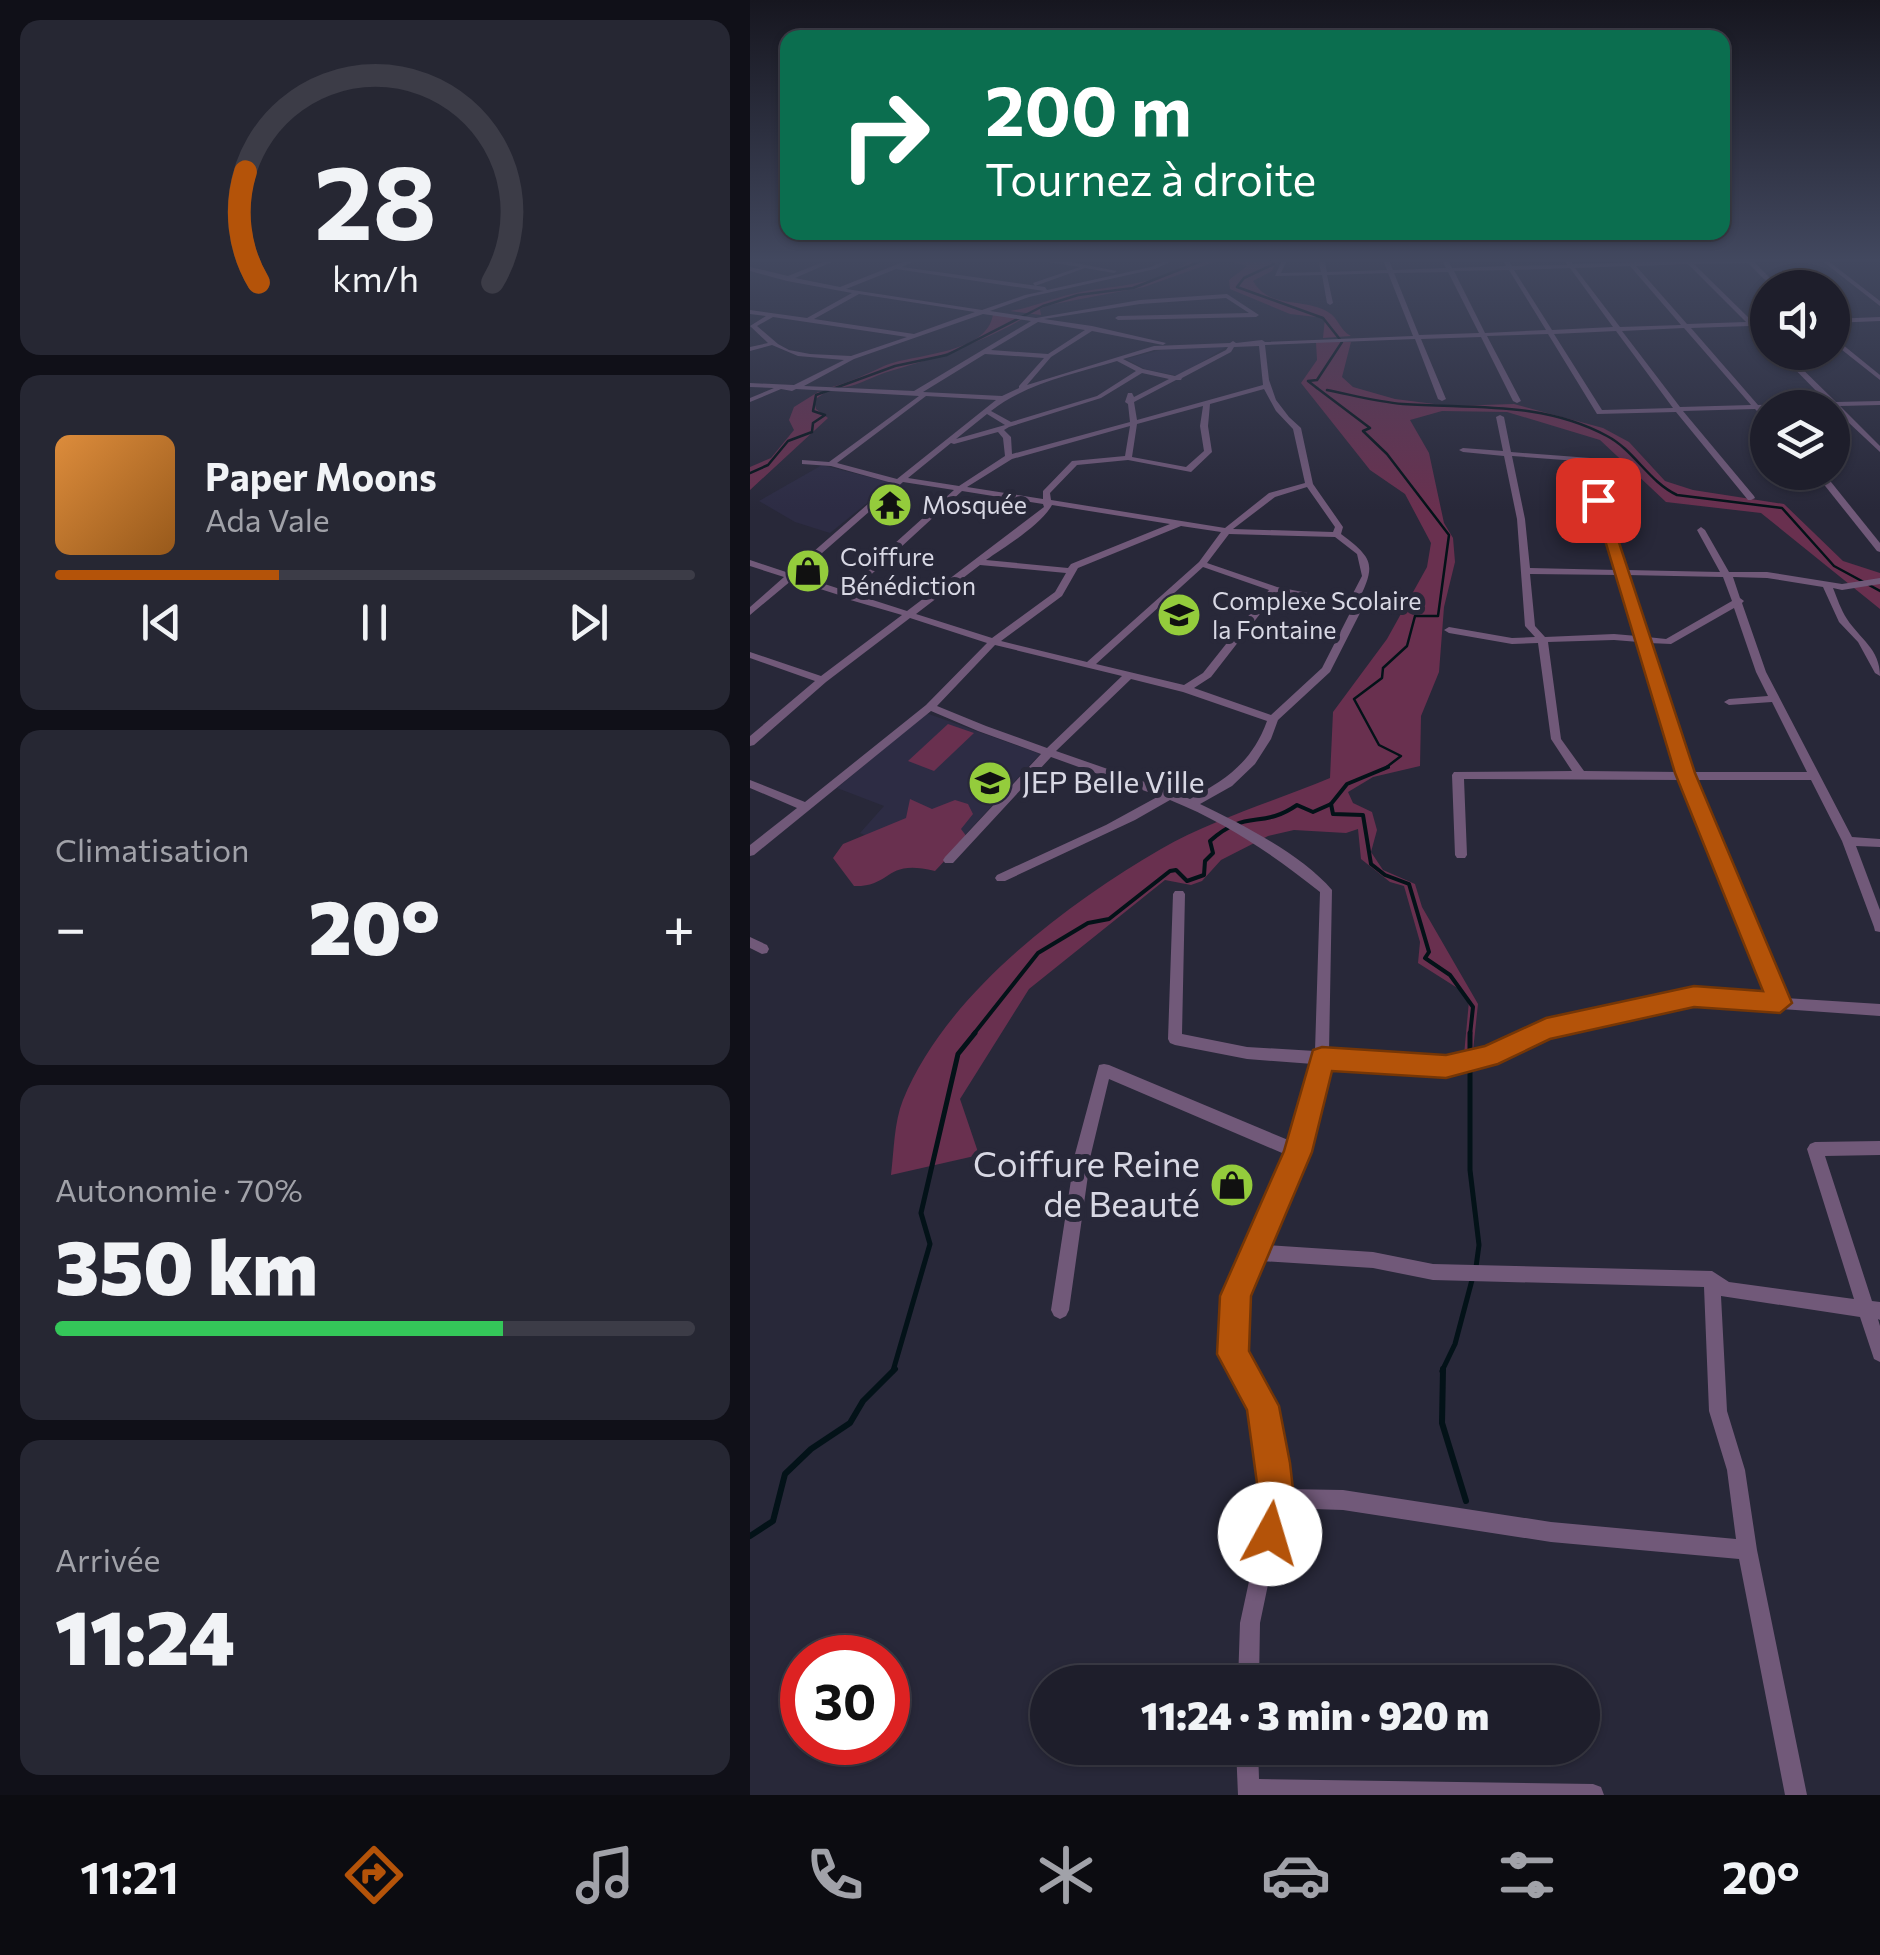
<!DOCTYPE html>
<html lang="fr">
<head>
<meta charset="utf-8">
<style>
	:root { --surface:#1e1e2b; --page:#262733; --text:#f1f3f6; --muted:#a1a2a9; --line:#3c3c47; --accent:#b45309 }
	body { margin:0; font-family:Commissioner,sans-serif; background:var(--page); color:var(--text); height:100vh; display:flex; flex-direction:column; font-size:38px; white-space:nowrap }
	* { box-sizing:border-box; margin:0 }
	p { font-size:32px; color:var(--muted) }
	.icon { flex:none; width:55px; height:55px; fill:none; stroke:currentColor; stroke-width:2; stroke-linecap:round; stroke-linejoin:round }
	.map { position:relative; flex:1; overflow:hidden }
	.drawer { display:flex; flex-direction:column; gap:20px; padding:20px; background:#101018; width:750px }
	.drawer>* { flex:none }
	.hud { position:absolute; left:30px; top:30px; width:950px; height:210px; border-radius:20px; box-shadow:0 2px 8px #0004,0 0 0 2px var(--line); background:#0b6e4f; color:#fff; overflow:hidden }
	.buttons { position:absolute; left:1000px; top:270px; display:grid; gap:20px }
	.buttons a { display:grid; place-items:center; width:100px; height:100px; border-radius:50%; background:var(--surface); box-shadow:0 2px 8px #0004,0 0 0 2px var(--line); font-size:50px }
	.speed { position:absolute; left:30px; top:1635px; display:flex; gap:20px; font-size:50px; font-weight:700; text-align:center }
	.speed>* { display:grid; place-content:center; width:130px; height:130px; border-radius:50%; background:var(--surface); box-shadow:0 2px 8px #0004,0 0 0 2px var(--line); line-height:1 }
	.speed .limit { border:15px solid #d22; background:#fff; color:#111 }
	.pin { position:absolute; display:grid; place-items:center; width:85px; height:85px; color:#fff; margin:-42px; border-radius:20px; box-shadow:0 5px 15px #0006 }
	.me { position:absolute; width:110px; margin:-55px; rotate:6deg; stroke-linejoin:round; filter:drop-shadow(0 0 8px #0008) }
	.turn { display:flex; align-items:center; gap:35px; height:210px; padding:0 40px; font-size:45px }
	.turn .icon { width:130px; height:130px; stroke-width:2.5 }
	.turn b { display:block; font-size:70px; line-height:85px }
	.big { font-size:75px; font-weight:800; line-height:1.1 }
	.drawer .widget { flex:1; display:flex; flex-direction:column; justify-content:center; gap:15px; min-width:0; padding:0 35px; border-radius:20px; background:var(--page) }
	.drawer .dial { align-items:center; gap:0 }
	.dial svg { height:260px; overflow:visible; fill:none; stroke:var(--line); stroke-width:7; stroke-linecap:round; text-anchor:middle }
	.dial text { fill:var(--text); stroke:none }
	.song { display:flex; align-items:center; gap:30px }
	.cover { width:120px; height:120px; border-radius:15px; background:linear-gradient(135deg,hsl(30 70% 55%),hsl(30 70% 35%)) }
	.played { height:10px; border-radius:5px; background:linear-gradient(90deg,var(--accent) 35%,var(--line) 35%) }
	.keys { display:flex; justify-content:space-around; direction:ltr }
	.heat { display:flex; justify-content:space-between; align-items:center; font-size:55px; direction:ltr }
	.charge { height:15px; border-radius:8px; background:linear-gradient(90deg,#34c759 70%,var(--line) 0) }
	.trip { position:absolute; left:280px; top:1665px; width:570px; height:100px; border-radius:50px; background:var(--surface); box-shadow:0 2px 8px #0004,0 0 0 2px var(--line); font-weight:800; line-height:100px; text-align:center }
	.dock { display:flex; height:160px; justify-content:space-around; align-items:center; background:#0c0c11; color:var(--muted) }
	.dock .icon { width:70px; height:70px }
	.dock .selected { color:var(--accent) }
	.dock b { font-size:45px; color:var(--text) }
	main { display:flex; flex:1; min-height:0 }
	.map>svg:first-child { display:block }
	.built { fill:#2d2c44 }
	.green { fill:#69304f }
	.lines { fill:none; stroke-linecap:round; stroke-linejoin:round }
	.stream-far3 { stroke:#031218; stroke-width:2.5 }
	.stream-far2 { stroke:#031218; stroke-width:4 }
	.stream-far1 { stroke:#031218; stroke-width:5 }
	.stream { stroke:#031218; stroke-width:6 }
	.street { fill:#715979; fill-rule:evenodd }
	.route { fill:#b45309; stroke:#753606; stroke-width:2.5 }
	.labels { text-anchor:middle; stroke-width:10; stroke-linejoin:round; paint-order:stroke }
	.far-poi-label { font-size:25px; fill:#d8d8e4; stroke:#282839; text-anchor:start }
	.poi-label { font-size:30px; fill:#d8d8e4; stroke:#282839; text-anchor:start }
	.near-poi-label { font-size:35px; fill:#d8d8e4; stroke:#282839; text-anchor:end }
</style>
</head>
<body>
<main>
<section class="drawer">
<div class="widget dial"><svg viewBox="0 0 100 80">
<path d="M14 69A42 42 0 1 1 86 69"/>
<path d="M14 69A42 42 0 0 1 10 35" stroke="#b45309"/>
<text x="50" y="56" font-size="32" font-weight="700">28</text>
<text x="50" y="72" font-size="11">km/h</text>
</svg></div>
<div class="widget">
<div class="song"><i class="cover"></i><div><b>Paper Moons</b><p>Ada Vale</p></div></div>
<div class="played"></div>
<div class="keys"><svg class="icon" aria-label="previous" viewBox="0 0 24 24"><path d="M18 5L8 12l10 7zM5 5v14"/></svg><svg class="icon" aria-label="pause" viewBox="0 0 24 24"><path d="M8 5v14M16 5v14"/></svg><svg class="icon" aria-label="next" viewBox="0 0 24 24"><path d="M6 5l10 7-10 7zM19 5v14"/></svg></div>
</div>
<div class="widget"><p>Climatisation</p>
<div class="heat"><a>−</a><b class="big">20°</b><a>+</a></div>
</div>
<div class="widget"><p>Autonomie · 70%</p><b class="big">350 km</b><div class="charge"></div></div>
<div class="widget"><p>Arrivée</p><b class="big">11:24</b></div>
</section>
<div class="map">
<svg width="1130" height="1795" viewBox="0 0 1130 1795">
	<rect width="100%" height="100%" fill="#282839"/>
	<!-- built -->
	<g class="built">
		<polygon points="422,347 476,347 429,376 395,369 376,359"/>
		<polygon points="72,465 142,483 80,533 45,522 9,501"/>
		<polygon points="176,713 290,754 185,867 110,833 134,806 87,788"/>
	</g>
	<!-- green -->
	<g class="green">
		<path d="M443,258H528L522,271L503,281C520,310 553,297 578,312C589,318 589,330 601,336L573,338L575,318L540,314L480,289L479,280L497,266L473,259L394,287L299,305L290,309L291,315L260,311C281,308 300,299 322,294C362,284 409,288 443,258Z"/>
		<path d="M243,314L276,317C229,344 185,358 134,373C114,380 104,389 82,387C100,382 117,374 134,366C160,354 238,355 243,314Z"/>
		<path d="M566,342H601L592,377L603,387L645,399L700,406L764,404L853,428L879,442L915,481L943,490L1034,504L1093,561L1130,573V609L1011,513L916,502L850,440L757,412L692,411L660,420L679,453L694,523L703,538L705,562L694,607L689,672L671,716L670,766L623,777L598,792L603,803L622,812L627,830L621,852L633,870L665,884L672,907L728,1004L723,1051L714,1055L719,1001L709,989L668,963L670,942L654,886L640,882L611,859L608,829L596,833L544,830L518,836L471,860L452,881L441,885L415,880L279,989L210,1099L229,1155L141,1175C144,1151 144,1122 153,1100C196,994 315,905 411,849C463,819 525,801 580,778L583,712L637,639L677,567L681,543L655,494L620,470L551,383L567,360Z"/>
		<polygon points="68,392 76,392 64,400 66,409 78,418 0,490 0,467 21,458 44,430 39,420 44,407"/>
		<polygon points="198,724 224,733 184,771 158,761"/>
		<path d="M160,799L182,809L205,800L218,804L223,814L211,829L217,837L185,871C134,858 143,887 104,886L83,858L93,844L156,818Z"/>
	</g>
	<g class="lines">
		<!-- stream-far3 -->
		<g class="stream-far3">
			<polyline points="485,258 490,258"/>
			<polyline points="518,258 524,264 494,278 487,287 573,318 592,342 567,380 558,381 567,388"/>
			<polyline points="567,388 620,428 613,431 637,454 699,535 688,616 665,616 657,646 633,668 632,678 604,699 629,745 651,756 634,769"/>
			<path d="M577,390C602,395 628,402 653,404C724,409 792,401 857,436C884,450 899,482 927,495L1032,508L1084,566L1130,591"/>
			<polyline points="0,473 18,465 38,441 62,432 63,423 75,415 63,411 66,395 145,366 197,355 293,306 328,295 383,288 459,258"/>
		</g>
		<!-- stream-far2 -->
		<g class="stream-far2">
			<polyline points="581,804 583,814 613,815 621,864 635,875 659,884 679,952 675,958 700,975 723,1007 720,1035"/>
			<path d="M223,1035L288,953L338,923L359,919L420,871L426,870L437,881L454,875L455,861L463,853L460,841C496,808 511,830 547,805L563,812L581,804L597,784L638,767"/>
		</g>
		<!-- stream-far1 -->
		<g class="stream-far1">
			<polyline points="720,1033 720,1170 729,1245 726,1267"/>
			<polyline points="143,1371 180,1244 171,1213 208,1054 225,1033"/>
			<polyline points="692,1371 705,1344 722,1280"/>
		</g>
		<!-- stream -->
		<g class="stream">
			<polyline points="693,1369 692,1423 716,1501"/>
			<polyline points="0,1536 23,1521 35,1474 61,1449 100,1423 113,1401 145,1369"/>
		</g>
		<!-- street -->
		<g class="street">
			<path d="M83,258H91L45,278L90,287L163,258H171L152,267L295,287L297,290L401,267L420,258H428L405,269L279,297L240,311L286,318L390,300L477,294L509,315L506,317L368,320L365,318L368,316L499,313L476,298L390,304L294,319L342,326L416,343L413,345L342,331L301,357L277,385L404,346L480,343L483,341L486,343L512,340L515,342L663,336L638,273L577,275L583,303L580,305L577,303L572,275L525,276L533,258H538L531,273L571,272L568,258H574L577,272L637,270L632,258H638L643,270L696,268L691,258H697L702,268L756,266L752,258H757L762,266L817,265L813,258H818L823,264L935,261L936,258L941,261L994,258H1097L1077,260L1130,301V306L1071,260L1004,262L1030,288H1023L998,263L944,264L1003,322L1018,321V325H1007L1018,336V342L1000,326L941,328L1008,405L1078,403L1028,352H1035L1086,402L1130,401V405L1090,406L1130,446V452L1082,407L1012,409L1018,415V422L1005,409L933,411L1004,496L1005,498L1001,500H998L926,412L847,414L798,334L737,336L771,401L767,403L763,401L731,337L671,339L696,399L692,401L688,399L665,339L515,345L519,380L526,400L539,417L551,428L563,484L593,527L591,534C626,560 625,566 607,604L610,613L580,672L528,720L521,739L505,764L482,786L450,804C492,824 552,855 582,890L579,1052L695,1061L736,1050L796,1022L944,991L1021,997L932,780L714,779L717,855L715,858H707L705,855L702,775L704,772L822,771L801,739L788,643L762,644L699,633L694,630L699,627L762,638L785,637L775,626L767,519L754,456L713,452L709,450L713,448L753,451L746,417L750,415L754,417L761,452L880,461V465H877L835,462L843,493L858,515L876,570L970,572L947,530L951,527L955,530L979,572H1017L1092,584L1130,578V584L1092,590L1083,588C1087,598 1091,610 1097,619C1110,639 1130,649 1130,676L1125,673L1108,642L1089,622L1073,587L1017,578L983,577L990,598L994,601L992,603L1016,672L1102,837L1130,839V847L1106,846L1130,910V932L1125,931L1124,927L1092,841L1061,780H943L1035,998L1130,1004V1016L944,1003L798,1034L744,1060L695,1073L577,1065L556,1152L516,1245L623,1252L683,1264L962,1271L979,1282L1104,1299L1057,1149L1060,1144L1065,1142L1130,1141V1155L1075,1156L1122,1301L1130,1302V1320L1128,1319L1130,1326V1362L1124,1359L1110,1317L971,1296L977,1411L995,1470L1007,1550L1057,1795H1035L989,1559L801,1542L593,1510L534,1508L510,1623L509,1682H488L490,1623L517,1498L504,1408L474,1354L478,1296L539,1156L359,1079L341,1154L319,1310L316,1316L310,1319L304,1316L301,1310L325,1154L349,1065L354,1064L359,1065L543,1142L563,1064L497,1059L425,1045L420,1043L418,1039L423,894L425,891H433L435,894L432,1034L497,1047L565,1051L570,892C522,854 477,823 420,800L385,820L255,881H247L245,878L247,875L356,825L409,796L301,757L203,863H195L193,860L195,857L291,754L228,731L181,711L4,855L0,856V845L47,808L0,788V780L55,802L176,705L237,643L160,618L76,682L4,745L0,746V736L65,681L0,658V652L71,676L152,615L90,597L89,595L42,580L0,615V607L34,577L0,566V560L39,573L142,483L81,466L52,464V460L79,462L169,396L46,389L42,391L31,389L0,402V398L24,388L0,387V383L44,385L94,360L48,356L22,345L0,351V347L18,343L0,326L16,316L0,314V310L57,318L102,293L37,281L0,271V267L38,276ZM938,264L996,322L937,324L886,266ZM880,266L931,325L870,327L825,268ZM820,268L863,327L802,330L764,270ZM146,269L294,291L275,295L232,310L96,289ZM759,270L796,330L735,333L704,271ZM698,272L729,333L669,335L644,273ZM109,294L225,312L164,334L64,319ZM233,314L281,321L164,391L54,386L104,359ZM23,317L157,337L101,356L60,354L39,350L28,344L7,326ZM288,322L335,330L298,354L241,350ZM934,328L1001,405L930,407L872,331ZM866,331L923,408L852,410L804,334ZM509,346L513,385L387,420L384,402L426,380H431L432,378L481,352L484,347ZM478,347L476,350L425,376L393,369L373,359L404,350ZM235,354L294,358L269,386V388L252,396L173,392ZM367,361L386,371L347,396L261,422L241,411C276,383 324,374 367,361ZM392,373L419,379L384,397L382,393H378L375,402L378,404L380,422L262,454L261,437L254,430L259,427L351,398ZM514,389L526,411L543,429L555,483L519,493L475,528L301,500L300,493L327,465L378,460L441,472L462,452L458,426L460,404ZM176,396L246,400L147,479L87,463ZM453,406L450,426L454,451L436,467L382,457L387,424ZM237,414L255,425L206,439ZM380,426L375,456L322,461L293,491V499L217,487L262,459ZM248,432L253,438L255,456L209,486L158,478L201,443L204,444ZM762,456L827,461L835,493L850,515L867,570L780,568L775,519ZM153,482L204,490L93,590L47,575ZM557,487L585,527L583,532L483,529L525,497ZM212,491L293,504L294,507L157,611L101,593ZM302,505L420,524L321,564L318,568L236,560C256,546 291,525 302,505ZM431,526L471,532L449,562L337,662L251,641L312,596L328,568ZM479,534L585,537L607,554L612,576L599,601L527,587L457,563ZM230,565L316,573L305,592L242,638L166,614ZM453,567L519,590L453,673L434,685L346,664ZM780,574L868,575L887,636L864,634L795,637L785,626ZM877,575L973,577L982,601L916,639L897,637ZM527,592L598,606L600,613L572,668L521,715L444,688L461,677ZM984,608L1006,672L1018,696L979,699L974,702L979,705L1022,702L1057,772H940L899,643L921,644ZM864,640L889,642L929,772L834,771L811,739L798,642ZM245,645L372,676L297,748L236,726L187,706ZM381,679L433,692L517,721C502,762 477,779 440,799L427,794L426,790H418L306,751ZM510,1261L623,1268L683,1280L954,1287L959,1411L977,1470L986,1539L801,1522L593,1490L535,1489L522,1406L492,1352L494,1296Z"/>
			<polygon points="267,258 300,258 367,271 364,273 335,268 285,286 283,283 330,267 286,260"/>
			<polygon points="1130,317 1130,321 1082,323 1082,319"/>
			<polygon points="1082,336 1130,375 1130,380 1082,342"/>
			<polygon points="1064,472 1073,472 1130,543 1130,552 1127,551"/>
			<polygon points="0,937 17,945 19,949 17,953 12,954 0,948"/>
			<polygon points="486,1748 508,1748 509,1779 843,1784 851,1787 854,1795 488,1795"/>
		</g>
	</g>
	<!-- sky -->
	<linearGradient id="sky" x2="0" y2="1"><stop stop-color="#16161f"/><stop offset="0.51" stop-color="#42485f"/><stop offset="1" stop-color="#42485f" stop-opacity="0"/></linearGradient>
	<rect width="1130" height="510" fill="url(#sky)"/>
	<!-- route -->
	<polygon class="route" points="842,497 855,500 945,773 1042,1003 1030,1013 944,1007 800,1039 748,1064 696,1078 582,1071 562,1152 501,1296 499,1351 529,1406 540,1463 544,1498 532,1547 520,1552 507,1547 502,1534 509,1498 497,1410 467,1354 470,1296 534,1151 563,1050 572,1047 696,1055 735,1046 796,1018 944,986 1013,991 925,773"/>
	<!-- icons -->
	<defs>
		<symbol id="temple-disc" viewBox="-11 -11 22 22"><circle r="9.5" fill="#94cc3c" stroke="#282839"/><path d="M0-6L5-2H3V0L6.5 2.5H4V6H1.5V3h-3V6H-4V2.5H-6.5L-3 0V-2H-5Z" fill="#111"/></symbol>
		<symbol id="shop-disc" viewBox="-11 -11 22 22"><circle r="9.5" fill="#94cc3c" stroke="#282839"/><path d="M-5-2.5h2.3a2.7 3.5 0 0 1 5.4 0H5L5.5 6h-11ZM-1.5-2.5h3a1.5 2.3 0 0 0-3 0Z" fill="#111"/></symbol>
		<symbol id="school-disc" viewBox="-11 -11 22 22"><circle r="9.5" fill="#94cc3c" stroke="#282839"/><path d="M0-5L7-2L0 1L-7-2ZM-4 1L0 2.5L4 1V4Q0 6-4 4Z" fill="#111"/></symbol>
	</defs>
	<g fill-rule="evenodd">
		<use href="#temple-disc" x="115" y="480" width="50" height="50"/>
		<use href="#shop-disc" x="33" y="546" width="50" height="50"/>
		<use href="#school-disc" x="404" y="590" width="50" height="50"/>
		<use href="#school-disc" x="215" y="758" width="50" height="50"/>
		<use href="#shop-disc" x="457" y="1160" width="50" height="50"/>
	</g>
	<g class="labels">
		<!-- far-poi labels -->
		<g class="far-poi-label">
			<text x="172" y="514">Mosquée</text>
			<text x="90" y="566">Coiffure<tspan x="90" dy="29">Bénédiction</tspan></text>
			<text x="462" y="610">Complexe Scolaire<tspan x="462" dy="29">la Fontaine</tspan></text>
		</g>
		<!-- poi labels -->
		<g class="poi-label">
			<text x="272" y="793">JEP Belle Ville</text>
		</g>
		<!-- near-poi labels -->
		<g class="near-poi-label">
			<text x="450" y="1177">Coiffure Reine<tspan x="450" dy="40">de Beauté</tspan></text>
		</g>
	</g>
</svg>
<div class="buttons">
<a><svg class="icon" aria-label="sound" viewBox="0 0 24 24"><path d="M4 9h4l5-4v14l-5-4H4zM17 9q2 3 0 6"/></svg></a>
<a><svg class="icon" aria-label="layers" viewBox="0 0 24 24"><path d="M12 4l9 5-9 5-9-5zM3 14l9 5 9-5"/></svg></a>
</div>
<div class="speed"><div class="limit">30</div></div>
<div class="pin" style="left:848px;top:500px;background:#d93025"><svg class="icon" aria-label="arrive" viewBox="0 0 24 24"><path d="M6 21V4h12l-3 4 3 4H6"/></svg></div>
<svg class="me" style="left:520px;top:1534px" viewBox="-20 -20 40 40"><circle r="19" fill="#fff"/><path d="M0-13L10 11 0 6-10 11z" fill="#b45309"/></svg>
<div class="trip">11:24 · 3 min · 920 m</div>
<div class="hud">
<div class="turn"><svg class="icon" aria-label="right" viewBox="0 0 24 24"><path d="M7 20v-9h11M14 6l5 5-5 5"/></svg><div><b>200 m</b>Tournez à droite</div></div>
</div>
</div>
</main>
<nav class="dock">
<b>11:21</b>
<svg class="icon selected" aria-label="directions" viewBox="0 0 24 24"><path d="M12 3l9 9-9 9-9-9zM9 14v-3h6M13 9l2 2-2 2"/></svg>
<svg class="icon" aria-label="music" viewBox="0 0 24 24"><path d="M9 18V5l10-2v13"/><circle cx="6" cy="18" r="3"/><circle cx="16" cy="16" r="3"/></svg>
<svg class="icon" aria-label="phone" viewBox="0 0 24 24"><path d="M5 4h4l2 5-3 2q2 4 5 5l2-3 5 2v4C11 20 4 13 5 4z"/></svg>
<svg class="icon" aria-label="climate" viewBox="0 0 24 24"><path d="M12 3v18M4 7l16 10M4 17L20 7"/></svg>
<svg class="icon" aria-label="car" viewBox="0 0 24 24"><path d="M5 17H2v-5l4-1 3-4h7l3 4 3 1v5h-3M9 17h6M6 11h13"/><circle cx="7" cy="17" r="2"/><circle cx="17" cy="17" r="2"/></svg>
<svg class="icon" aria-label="filters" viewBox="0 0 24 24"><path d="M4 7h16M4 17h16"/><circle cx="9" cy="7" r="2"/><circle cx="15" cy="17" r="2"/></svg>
<b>20°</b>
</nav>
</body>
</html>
